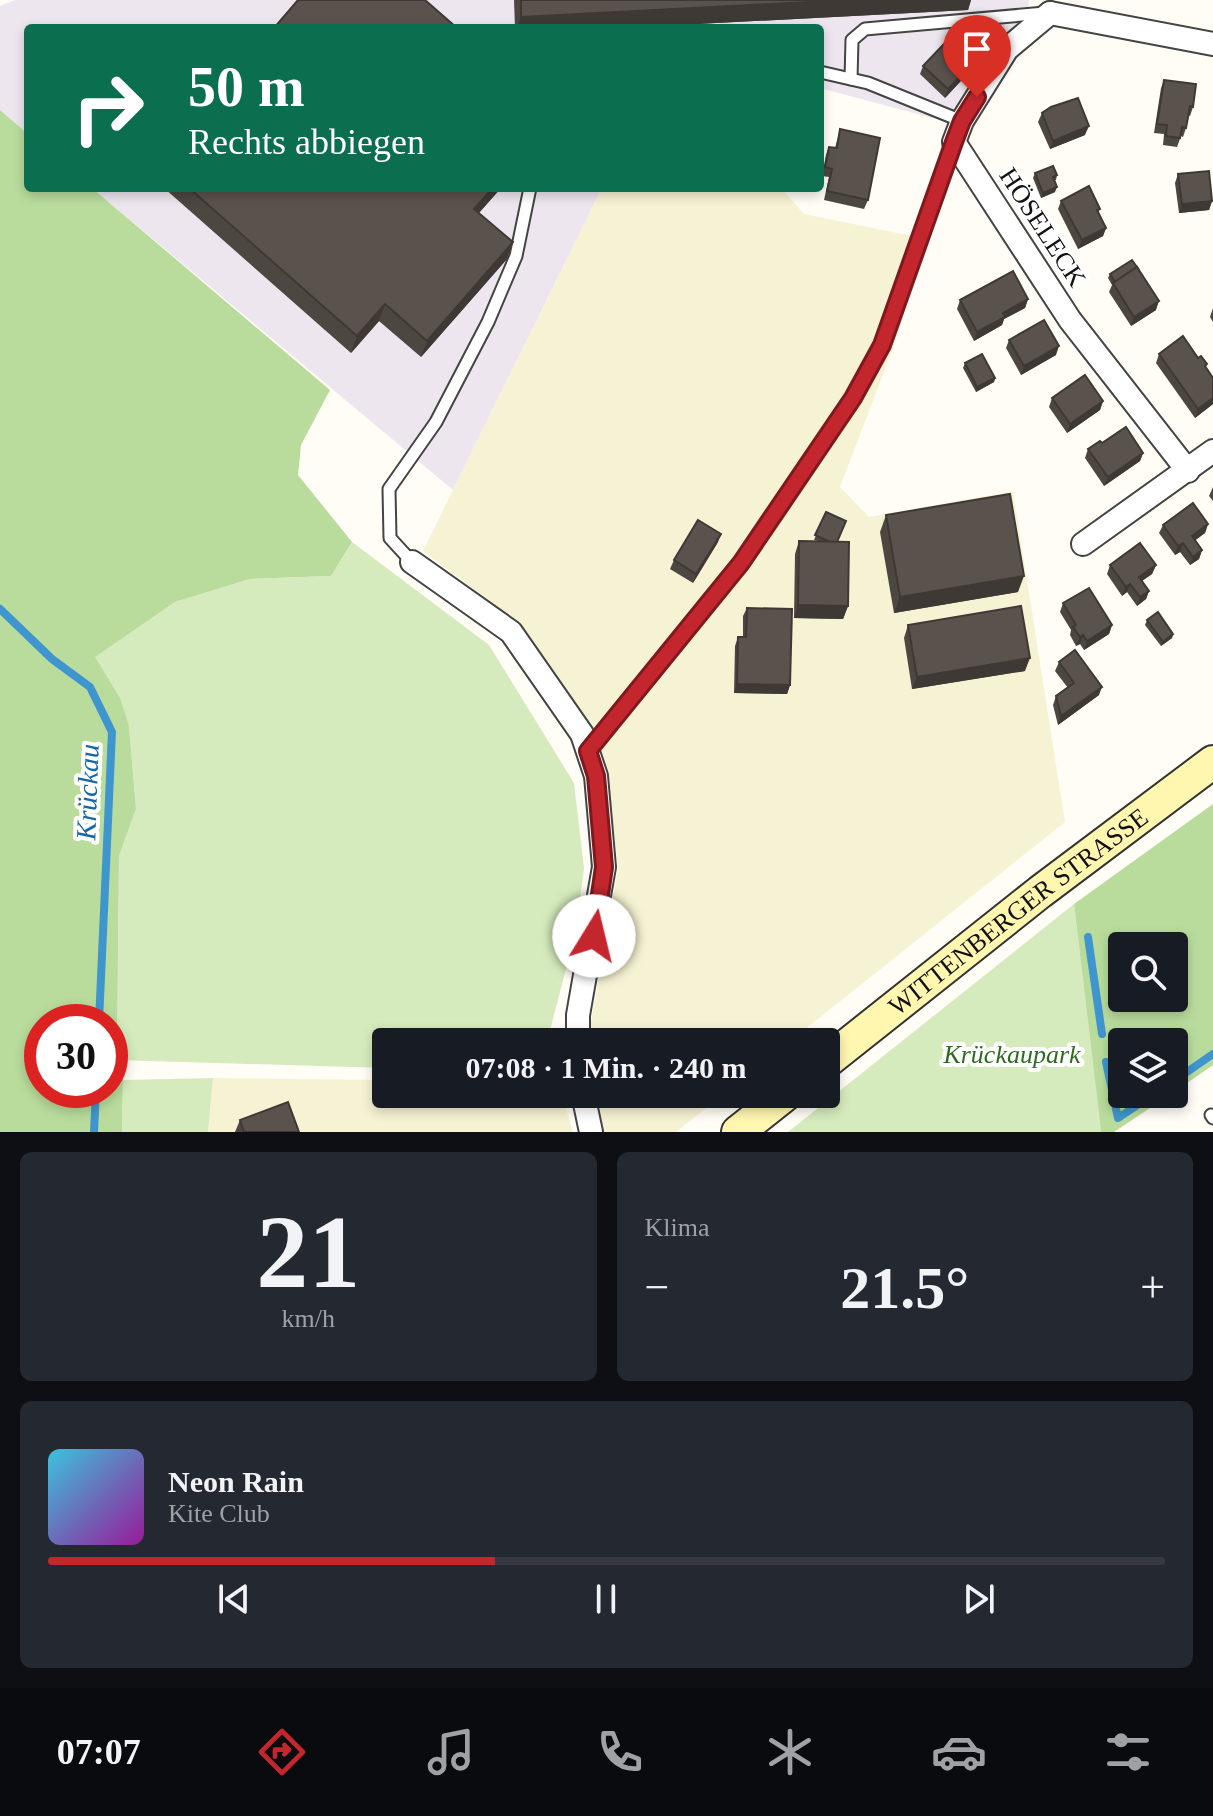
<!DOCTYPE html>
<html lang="de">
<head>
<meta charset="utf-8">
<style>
	:root { --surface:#171b24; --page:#242831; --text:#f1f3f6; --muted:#9ea1a6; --line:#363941; --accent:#c4262e }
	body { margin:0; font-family:Georgia,serif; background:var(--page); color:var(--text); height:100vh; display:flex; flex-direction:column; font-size:30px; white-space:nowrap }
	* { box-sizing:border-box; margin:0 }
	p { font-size:26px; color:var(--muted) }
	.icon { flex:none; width:44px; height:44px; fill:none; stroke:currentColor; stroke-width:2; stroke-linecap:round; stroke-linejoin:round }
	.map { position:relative; height:1132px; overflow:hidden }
	.drawer { display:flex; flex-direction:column; gap:20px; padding:20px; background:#0d0f14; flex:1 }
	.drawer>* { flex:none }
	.guide { position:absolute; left:24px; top:24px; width:800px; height:168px; border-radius:8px; box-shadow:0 4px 12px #0003; background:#0b6e4f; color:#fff; overflow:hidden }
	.fabs { position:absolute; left:1108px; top:932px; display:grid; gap:16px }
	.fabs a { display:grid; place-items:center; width:80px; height:80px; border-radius:8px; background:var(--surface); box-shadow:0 4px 12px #0003; font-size:40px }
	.speed { position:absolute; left:24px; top:1004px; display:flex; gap:16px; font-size:40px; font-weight:700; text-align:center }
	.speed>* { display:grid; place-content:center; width:104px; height:104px; border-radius:50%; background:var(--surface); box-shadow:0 4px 12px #0003; line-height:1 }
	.speed .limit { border:12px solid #d22; background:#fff; color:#111 }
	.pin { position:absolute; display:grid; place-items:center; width:68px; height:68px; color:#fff; margin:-82px -34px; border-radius:50% 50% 50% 0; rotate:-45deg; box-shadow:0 0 8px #0007 }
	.pin .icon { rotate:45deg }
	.me { position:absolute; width:88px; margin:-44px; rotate:9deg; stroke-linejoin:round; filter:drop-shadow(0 0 6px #0008) }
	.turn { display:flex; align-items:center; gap:28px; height:168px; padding:0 32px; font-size:36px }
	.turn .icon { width:104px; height:104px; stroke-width:2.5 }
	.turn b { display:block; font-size:56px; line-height:68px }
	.big { font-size:60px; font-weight:600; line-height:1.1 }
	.drawer .widget { flex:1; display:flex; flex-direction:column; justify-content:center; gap:12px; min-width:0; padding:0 28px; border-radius:12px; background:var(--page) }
	.drawer .dial { align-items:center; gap:0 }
	.dial b { font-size:104px; line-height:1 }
	.song { display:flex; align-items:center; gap:24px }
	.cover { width:96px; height:96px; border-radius:12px; background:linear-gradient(135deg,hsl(190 70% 55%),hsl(300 70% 35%)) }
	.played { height:8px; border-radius:4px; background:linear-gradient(90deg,var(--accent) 40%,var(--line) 40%) }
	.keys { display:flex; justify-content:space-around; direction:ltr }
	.heat { display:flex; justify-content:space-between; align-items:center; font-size:44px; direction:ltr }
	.drawer .tiles { flex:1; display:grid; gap:20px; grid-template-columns:1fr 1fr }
	.widget:last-child { grid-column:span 2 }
	.trip { position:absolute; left:372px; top:1028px; width:468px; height:80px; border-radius:8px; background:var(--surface); box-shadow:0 4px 12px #0003; font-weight:600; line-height:80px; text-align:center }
	.tab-bar { display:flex; height:128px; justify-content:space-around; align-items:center; background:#090b0e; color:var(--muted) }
	.tab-bar .icon { width:56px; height:56px }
	.tab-bar .selected { color:var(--accent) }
	.tab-bar b { font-size:36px; color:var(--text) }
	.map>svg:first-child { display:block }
	.industrial { fill:#eee6ef }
	.farmland { fill:#f6f3d4 }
	.green { fill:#d5ebbd }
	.forest { fill:#b9dc9c; fill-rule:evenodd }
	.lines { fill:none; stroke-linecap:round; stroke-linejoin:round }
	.stream { stroke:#3f96cf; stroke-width:8 }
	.lane-casing { stroke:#444; stroke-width:15 }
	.street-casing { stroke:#444; stroke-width:26 }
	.secondary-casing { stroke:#333; stroke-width:36 }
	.lane { stroke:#fff; stroke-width:11 }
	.street { stroke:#fff; stroke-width:22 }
	.secondary { stroke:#fff6b0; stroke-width:32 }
	.wall { fill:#4d4742 }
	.shaded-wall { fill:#3f3936 }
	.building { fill:#5a524d; stroke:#3f3936; stroke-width:2 }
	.route-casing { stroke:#7f191e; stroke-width:20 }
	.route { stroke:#c4262e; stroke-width:14 }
	.labels { text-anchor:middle; stroke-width:8; stroke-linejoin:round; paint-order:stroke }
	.street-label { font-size:26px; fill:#111; stroke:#fff }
	.park-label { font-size:26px; font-style:italic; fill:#2f6b1f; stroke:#fff }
	.water-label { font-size:28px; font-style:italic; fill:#1768a6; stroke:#fff }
</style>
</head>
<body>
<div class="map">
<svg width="1213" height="1132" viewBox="0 0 1213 1132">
	<rect width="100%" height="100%" fill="#fffdf5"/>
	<!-- industrial -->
	<g class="industrial">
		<polygon points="15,0 1029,0 1028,15 1002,40 947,122 820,88 820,28 28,28 28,134 0,110 0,6"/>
		<polygon points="92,188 602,188 453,490"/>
	</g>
	<!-- farmland -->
	<g class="farmland">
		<polygon points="602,188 781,188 804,214 927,239 893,348 840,487 869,517 1013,491 1065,822 789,1042 591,1042 590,1028 618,868 607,773 592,730 522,625 423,551"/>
		<polygon points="213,1078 386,1080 386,1094 562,1094 573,1132 208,1132"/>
		<polygon points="597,1094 724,1094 676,1132 604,1132"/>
	</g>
	<!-- green -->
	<g class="green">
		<polygon points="352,542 489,645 574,783 584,868 576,930 547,1042 386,1042 386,1068 117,1060 119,856 136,809 129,726 94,657 175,602 250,579 331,576"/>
		<polygon points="1074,904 1101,1132 788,1132"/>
		<polygon points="213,1078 208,1132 122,1132 123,1080"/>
	</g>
	<!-- forest -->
	<g class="forest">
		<path d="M0,110L28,134V188H92L330,390L301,445L298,475L352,542L331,576L250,579L175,602L95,657L120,698L129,726L136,809L119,856L117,1060L123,1080L122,1132H0ZM110,1022V1090H42V1022Z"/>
		<path d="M1213,804V1065L1174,1092V1042H1122V1094H1171L1114,1132H1101L1074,904ZM1122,946H1174V998H1122Z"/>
	</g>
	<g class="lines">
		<!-- stream -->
		<g class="stream">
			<polyline points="0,609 52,659 90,687 112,732 99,1022"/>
			<polyline points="1088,937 1102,1034"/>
			<polyline points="1106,1062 1118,1118 1154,1094"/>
			<polyline points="1174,1081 1213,1054"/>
			<polyline points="94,1132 96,1090"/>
		</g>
		<defs>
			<g id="lane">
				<polyline points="820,72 868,83 962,121"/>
				<polyline points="851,79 852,40 865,29 1045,13"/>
				<polyline points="412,562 390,538 389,489 436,422 488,322 516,256 530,188"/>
				<polyline points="588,751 741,563 853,398 882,345 954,142"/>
				<polyline points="1211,1115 1213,1118"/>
			</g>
			<g id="street">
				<polyline points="1050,13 1007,49 962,121 954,142 1070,320 1188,471"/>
				<polyline points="1050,13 1213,44"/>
				<polyline points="1083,544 1213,451"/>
				<polyline points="412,562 511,632 582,734 596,776 604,867 578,1015 578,1042"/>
				<polyline points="583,1094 591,1132"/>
			</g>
			<g id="secondary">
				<path id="s1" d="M826,1062L1040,892L1213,762"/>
				<polyline points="738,1132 786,1094"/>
			</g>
		</defs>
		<!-- lane casing -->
		<use href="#lane" class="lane-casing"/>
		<!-- street casing -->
		<use href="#street" class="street-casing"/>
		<!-- secondary casing -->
		<use href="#secondary" class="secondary-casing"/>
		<!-- lane -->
		<use href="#lane" class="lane"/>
		<!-- street -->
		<use href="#street" class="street"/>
		<!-- secondary -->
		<use href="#secondary" class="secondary"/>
	</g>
	<!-- wall -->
	<g class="wall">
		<polygon points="514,0 971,0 968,10 620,28 515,28"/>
		<polygon points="985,55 945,98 920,74 923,66"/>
		<polygon points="1164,80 1193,107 1190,116 1188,115 1186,128 1183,137 1181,136 1177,147 1163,145 1164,134 1154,133 1161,88"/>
		<polygon points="1042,113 1085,135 1050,149 1038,122"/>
		<polygon points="840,129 868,200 864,209 824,200 829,177 822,176 826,155 829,147 835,148"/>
		<polygon points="1035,173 1057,175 1056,180 1054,180 1055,192 1041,198 1033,178"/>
		<polygon points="1178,174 1212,201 1209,210 1179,213 1175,183"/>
		<polygon points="164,188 501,188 479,213 513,242 507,259 421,357 379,321 351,353"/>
		<polygon points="1061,201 1100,209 1098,213 1106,228 1103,236 1078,249 1058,209"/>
		<polygon points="1110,274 1156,310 1131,326 1109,292 1112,285 1108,278"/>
		<polygon points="1028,299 1025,308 1004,319 1002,325 974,341 957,309 960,300"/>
		<polygon points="1213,308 1213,322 1210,317"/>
		<polygon points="1009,340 1056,355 1021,375 1006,348"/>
		<polygon points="1159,354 1206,368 1213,378 1213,404 1195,418 1156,363"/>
		<polygon points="965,363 995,378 994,382 976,392 963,368"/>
		<polygon points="1052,398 1103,401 1100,410 1067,433 1049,407"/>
		<polygon points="1102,443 1143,453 1140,461 1104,486 1085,458 1088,449"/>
		<polygon points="1213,487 1213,501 1209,496"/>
		<polygon points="826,512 838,542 848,606 843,619 794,618 795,554 799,541 818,541 814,540"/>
		<polygon points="886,515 1018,592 894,613 880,532"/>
		<polygon points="1208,524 1205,533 1195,540 1202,550 1199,559 1190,565 1180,552 1175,555 1159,533 1163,525"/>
		<polygon points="718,542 693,583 670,569 674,560"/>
		<polygon points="1110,565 1156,565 1152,574 1142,581 1149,591 1146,599 1137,606 1127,592 1122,596 1107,574"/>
		<polygon points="1063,603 1112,625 1109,634 1084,650 1080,644 1076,646 1070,635 1071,630 1060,612"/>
		<polygon points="747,608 790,685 787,694 734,693 735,646 738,637 743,637 743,616"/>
		<polygon points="1147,620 1173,634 1172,638 1161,646 1145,625"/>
		<polygon points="908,625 1025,671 912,689 904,638"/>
		<polygon points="1059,662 1099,695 1058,725 1053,705 1056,696 1068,688 1055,671"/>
		<polygon points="240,1120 299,1132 235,1132"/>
	</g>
	<!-- shaded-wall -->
	<g class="shaded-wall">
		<polygon points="848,0 971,0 968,10 620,28 517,28 521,17"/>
		<polygon points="988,47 985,55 945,98 948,89"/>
		<polygon points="1089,126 1085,135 1050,149 1053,141"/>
		<polygon points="1057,187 1055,192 1041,198 1043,193"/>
		<polygon points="493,188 501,188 468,225 474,209"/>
		<polygon points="1212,201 1209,210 1179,213 1182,204"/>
		<polygon points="1106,228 1103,236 1078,249 1082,240"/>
		<polygon points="513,242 507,259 421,357 427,341"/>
		<polygon points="1028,299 1025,308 1004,319 1002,325 974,341 977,332 1003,313"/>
		<polygon points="1159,301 1156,310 1131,326 1134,317"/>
		<polygon points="385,304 379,321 351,353 357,336"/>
		<polygon points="1059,346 1056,355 1021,375 1024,366"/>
		<polygon points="995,378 994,382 976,392 977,387"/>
		<polygon points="1213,398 1213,404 1195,418 1198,409"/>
		<polygon points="1103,401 1100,410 1067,433 1070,424"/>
		<polygon points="1143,453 1140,461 1104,486 1108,477"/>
		<polygon points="1208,524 1205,533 1189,545 1192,536"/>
		<polygon points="721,534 718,542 693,583 696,574"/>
		<polygon points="1183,543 1180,552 1175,555 1178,546"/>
		<polygon points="1202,550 1199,559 1190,565 1193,557"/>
		<polygon points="1156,565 1152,574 1136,585 1139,577"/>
		<polygon points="1024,576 1018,592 894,613 900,597"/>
		<polygon points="1130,584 1127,592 1122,596 1126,587"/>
		<polygon points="1149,591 1146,599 1137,606 1140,597"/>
		<polygon points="798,605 848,606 843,619 794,618"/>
		<polygon points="1112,625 1109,634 1084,650 1087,641"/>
		<polygon points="1173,634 1172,638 1161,646 1163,642"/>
		<polygon points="1083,635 1080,644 1076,646 1080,637"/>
		<polygon points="1030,658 1025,671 912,689 917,677"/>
		<polygon points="737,684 790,685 787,694 734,693"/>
		<polygon points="1102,687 1099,695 1058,725 1061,716"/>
	</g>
	<!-- building -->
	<g class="building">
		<polygon points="298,0 425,0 457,28 274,28"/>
		<polygon points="521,0 848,0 521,17"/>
		<polygon points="964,23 988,47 948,89 923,66"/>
		<polygon points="1164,80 1196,84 1193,107 1190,106 1186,128 1182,127 1180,138 1166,136 1167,125 1157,124"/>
		<polygon points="1078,98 1089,126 1053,141 1042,113 1051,107"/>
		<polygon points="840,129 880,138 868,200 827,191 832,169 825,167 829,147 837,148"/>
		<polygon points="1053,166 1057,175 1053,177 1057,187 1043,193 1035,173"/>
		<polygon points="1209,171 1212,201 1182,204 1178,174"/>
		<polygon points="1089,186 1100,209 1097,210 1106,228 1082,240 1061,201"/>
		<polygon points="189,188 493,188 474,209 513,242 427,341 385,304 357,336"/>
		<polygon points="1132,260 1139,270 1137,267 1115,282 1110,274"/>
		<polygon points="1137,267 1159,301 1134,317 1113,283"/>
		<polygon points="1013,271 1028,299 1003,313 1005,317 977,332 960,300"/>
		<polygon points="1044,320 1059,346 1024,366 1009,340"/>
		<polygon points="1183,336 1198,358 1201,356 1207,364 1205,366 1213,378 1213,398 1198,409 1159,354"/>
		<polygon points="982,354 995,378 977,387 965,363"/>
		<polygon points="1085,375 1103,401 1070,424 1052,398"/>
		<polygon points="1126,427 1143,453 1108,477 1088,449 1100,441 1102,443"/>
		<polygon points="1010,494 1024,576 900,597 886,515"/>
		<polygon points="1193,503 1208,524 1192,536 1202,550 1193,557 1183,543 1178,546 1163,525"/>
		<polygon points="826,512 846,521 837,542 830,542 815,535"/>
		<polygon points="698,520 721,534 696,574 674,560"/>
		<polygon points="799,541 849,542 848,606 798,605"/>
		<polygon points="1140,543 1156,565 1139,577 1149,591 1140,597 1130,584 1126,587 1110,565"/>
		<polygon points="1089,588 1112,625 1087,641 1083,635 1080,637 1073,627 1076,625 1063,603"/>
		<polygon points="1021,606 1030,658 917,677 908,625"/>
		<polygon points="747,608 792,609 790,685 737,684 738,637 746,637"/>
		<polygon points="1158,612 1173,634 1163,642 1147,620"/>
		<polygon points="1075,650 1102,687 1061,716 1056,696 1074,683 1059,662"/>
		<polygon points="288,1102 299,1132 244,1132 240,1120"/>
	</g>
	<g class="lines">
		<defs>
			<polyline id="route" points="594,936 604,867 596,776 588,751 741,563 853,398 882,345 954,142 962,121 977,97"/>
		</defs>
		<!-- route casing -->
		<use href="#route" class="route-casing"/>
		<!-- route -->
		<use href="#route" class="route"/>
	</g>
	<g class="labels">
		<!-- street labels -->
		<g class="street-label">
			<text transform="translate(1043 227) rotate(57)" y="9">HÖSELECK</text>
			<text dy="9" stroke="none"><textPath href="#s1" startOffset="244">WITTENBERGER STRASSE</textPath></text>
		</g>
		<!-- park labels -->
		<g class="park-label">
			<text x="1012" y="1063">Krückaupark</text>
		</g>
		<!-- water labels -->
		<g class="water-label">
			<text transform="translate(87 792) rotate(-88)" y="10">Krückau</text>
		</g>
	</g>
</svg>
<div class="fabs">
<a><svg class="icon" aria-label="search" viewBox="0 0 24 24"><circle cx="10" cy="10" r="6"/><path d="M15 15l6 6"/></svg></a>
<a><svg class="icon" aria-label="layers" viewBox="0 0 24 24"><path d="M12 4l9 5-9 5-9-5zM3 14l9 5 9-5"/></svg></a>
</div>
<div class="speed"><div class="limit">30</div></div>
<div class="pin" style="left:977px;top:97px;background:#d93025"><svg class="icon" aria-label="arrive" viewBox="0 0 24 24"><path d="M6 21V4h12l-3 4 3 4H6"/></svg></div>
<svg class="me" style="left:594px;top:936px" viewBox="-20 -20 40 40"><circle r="19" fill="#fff"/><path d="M0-13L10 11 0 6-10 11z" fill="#c4262e"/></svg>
<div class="trip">07:08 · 1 Min. · 240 m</div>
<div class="guide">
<div class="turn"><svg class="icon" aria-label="right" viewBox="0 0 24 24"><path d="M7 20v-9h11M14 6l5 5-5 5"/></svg><div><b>50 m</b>Rechts abbiegen</div></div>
</div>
</div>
<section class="drawer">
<div class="tiles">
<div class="widget dial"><b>21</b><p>km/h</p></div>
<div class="widget"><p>Klima</p>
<div class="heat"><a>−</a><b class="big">21.5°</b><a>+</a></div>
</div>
<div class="widget">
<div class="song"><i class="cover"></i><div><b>Neon Rain</b><p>Kite Club</p></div></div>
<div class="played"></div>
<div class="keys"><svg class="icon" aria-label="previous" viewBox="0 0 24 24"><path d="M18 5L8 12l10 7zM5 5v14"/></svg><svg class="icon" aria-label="pause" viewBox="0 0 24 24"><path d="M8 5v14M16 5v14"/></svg><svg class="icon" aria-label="next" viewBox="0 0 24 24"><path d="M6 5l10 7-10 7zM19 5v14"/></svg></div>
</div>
</div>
</section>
<nav class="tab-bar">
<b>07:07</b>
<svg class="icon selected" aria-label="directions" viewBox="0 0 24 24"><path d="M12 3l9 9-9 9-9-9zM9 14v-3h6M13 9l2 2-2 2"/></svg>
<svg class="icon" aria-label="music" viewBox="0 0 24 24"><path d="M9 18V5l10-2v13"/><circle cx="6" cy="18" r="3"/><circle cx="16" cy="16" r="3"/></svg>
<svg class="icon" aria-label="phone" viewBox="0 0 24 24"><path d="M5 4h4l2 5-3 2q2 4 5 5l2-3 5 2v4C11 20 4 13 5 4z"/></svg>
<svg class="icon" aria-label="climate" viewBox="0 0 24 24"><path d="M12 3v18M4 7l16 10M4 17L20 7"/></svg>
<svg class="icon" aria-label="car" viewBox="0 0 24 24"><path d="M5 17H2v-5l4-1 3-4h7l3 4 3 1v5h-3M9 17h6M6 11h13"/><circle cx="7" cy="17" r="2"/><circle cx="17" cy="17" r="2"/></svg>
<svg class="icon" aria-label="filters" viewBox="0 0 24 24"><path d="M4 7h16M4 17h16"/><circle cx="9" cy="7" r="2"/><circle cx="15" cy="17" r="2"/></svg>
</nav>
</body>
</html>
